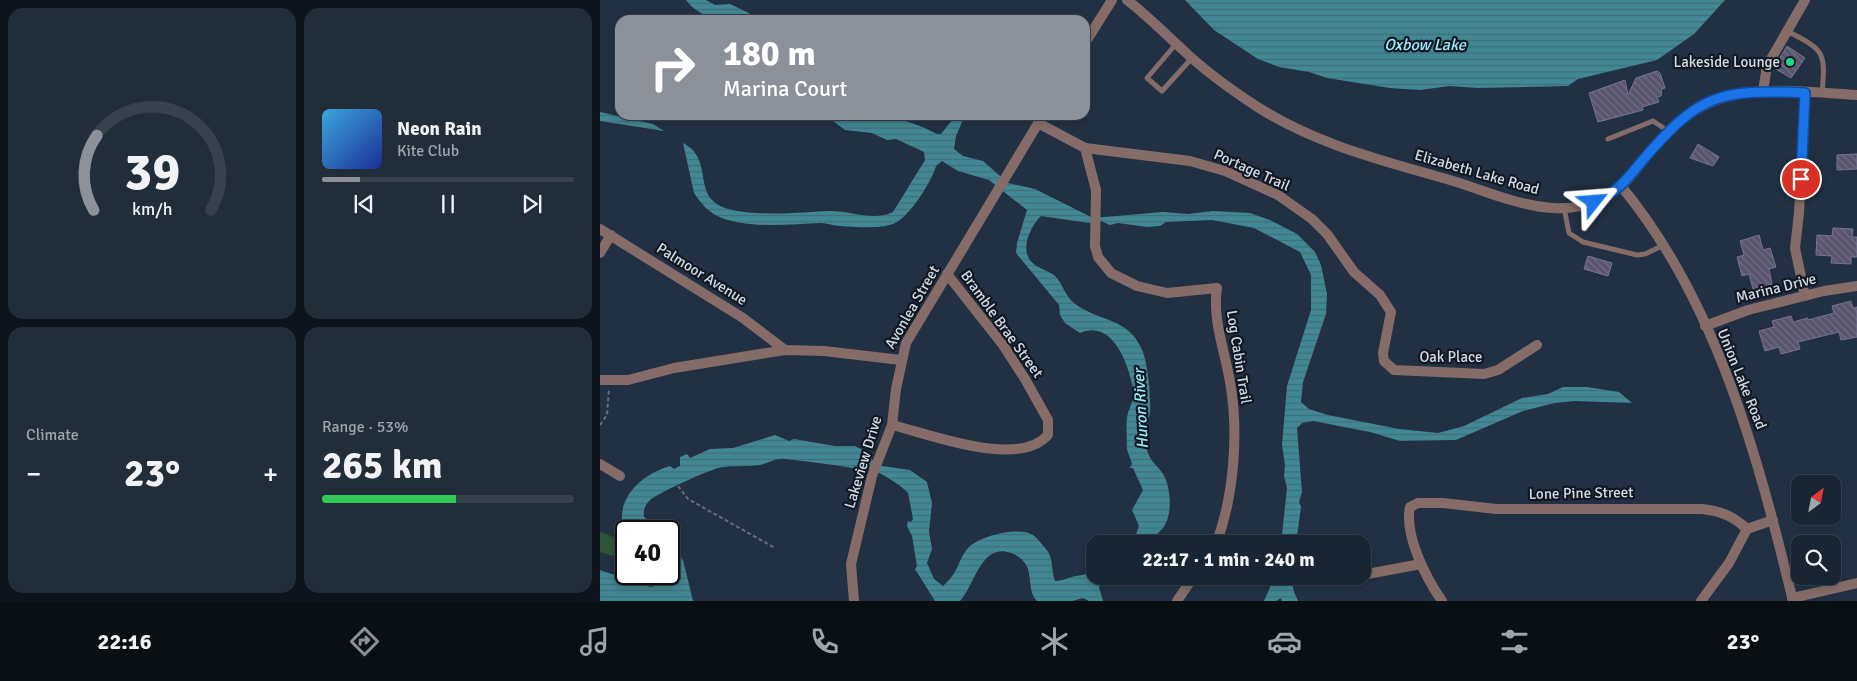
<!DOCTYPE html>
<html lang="en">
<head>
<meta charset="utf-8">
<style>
	:root { --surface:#192532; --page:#222d3a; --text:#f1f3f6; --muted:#9fa5ac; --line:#37424d; --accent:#8c9099 }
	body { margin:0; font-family:Signika,sans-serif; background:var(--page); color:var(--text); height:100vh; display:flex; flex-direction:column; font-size:19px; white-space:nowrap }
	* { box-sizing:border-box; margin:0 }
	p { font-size:16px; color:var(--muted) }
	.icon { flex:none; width:28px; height:28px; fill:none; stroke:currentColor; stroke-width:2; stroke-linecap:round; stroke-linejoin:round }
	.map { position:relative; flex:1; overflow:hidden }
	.drawer { display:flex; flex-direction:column; gap:8px; padding:8px; background:#0e141c; width:600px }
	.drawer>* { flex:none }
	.banner { position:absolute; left:15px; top:15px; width:475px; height:105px; border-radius:15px; box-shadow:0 2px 8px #0003,0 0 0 1px var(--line); background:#8c9099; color:#fff; overflow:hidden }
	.needle { width:32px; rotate:32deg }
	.buttons { position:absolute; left:1191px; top:475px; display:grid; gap:10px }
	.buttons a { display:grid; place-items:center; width:50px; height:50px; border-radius:10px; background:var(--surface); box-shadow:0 2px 8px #0003,0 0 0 1px var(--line); font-size:25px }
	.speed { position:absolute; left:15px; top:520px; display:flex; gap:10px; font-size:25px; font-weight:700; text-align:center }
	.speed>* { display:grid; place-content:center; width:65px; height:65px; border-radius:50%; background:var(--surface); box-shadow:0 2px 8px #0003,0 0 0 1px var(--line); line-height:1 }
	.speed .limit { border:2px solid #111; border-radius:8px; background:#fff; color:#111 }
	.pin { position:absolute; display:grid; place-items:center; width:42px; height:42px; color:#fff; margin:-21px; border:2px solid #fff; border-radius:50%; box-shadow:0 1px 5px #0007 }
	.me { position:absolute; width:55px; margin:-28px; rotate:62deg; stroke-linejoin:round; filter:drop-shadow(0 0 4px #0008) }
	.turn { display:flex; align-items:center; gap:18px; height:105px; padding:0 25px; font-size:22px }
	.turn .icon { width:65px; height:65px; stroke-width:2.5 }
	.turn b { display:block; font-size:35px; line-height:42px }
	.big { font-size:38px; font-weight:700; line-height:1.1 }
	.drawer .tile { flex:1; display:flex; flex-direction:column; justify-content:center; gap:8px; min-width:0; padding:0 18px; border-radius:15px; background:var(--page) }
	.drawer .dial { align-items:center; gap:0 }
	.dial svg { height:130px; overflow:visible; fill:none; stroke:var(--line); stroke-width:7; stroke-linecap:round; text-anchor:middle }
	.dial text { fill:var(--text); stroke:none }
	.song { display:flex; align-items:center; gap:15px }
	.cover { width:60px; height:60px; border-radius:8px; background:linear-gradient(135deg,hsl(200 70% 55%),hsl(230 70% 35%)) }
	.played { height:5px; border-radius:2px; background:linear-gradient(90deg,var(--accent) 15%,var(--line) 15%) }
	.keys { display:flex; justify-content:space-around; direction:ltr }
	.heat { display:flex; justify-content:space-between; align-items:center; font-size:28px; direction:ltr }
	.charge { height:8px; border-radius:4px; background:linear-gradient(90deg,#34c759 53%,var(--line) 0) }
	.drawer .tiles { flex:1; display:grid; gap:8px; grid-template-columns:repeat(2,1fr) }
	.trip { position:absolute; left:486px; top:535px; width:285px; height:50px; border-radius:15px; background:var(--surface); box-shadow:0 2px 8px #0003,0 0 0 1px var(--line); font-weight:700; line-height:50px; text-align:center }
	.tabs { display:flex; height:80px; justify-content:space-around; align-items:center; background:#0a0f14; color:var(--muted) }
	.tabs .icon { width:35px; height:35px }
	.tabs .active { color:var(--accent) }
	.tabs b { font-size:22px; color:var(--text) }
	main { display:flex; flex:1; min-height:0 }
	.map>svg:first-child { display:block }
	.pitch { fill:#2e5538 }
	.water { fill:url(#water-rules) }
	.building { fill:url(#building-back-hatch); stroke:#78748e }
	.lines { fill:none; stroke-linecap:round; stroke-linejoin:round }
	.path { stroke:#616f7e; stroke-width:2; stroke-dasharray:4 2.5; stroke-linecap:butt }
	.service { stroke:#856c69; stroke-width:5 }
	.minor { stroke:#856c69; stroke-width:10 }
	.tertiary { stroke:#856c69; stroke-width:10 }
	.route-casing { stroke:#114b97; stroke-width:12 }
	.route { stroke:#1a73e8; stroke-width:9 }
	.poi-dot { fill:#1dd988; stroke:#111821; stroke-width:2 }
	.labels { text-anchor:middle; stroke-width:4.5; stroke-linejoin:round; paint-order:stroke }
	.poi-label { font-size:15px; fill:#d2dce7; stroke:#111821; text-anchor:end }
	.street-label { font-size:15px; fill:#d2dce7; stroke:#111821 }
	.water-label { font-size:16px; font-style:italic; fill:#9aecfc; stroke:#111821 }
</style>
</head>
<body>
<main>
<section class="drawer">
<div class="tiles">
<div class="tile dial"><svg viewBox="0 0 100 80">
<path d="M14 69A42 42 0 1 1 86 69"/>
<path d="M14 69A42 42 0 0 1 16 23" stroke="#8c9099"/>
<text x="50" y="56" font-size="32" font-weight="700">39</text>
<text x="50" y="72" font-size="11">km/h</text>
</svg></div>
<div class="tile">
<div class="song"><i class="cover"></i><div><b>Neon Rain</b><p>Kite Club</p></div></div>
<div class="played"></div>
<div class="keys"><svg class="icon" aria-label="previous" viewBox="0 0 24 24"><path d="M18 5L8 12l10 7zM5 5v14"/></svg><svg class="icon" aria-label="pause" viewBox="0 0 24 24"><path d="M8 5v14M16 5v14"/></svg><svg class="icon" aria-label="next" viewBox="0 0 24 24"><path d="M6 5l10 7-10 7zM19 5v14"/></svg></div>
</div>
<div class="tile"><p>Climate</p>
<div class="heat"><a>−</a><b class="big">23°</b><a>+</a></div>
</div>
<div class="tile"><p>Range · 53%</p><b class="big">265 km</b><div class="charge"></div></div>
</div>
</section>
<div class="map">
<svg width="1257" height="601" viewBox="0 0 1257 601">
	<defs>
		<pattern id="water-rules" width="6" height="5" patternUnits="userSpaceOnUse" patternTransform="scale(1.25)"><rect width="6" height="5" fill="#428794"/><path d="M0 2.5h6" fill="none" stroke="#416f78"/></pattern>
		<pattern id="building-back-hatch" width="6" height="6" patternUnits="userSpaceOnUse" patternTransform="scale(1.25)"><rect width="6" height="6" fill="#59556d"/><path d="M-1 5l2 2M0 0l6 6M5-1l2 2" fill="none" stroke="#706d82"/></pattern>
	</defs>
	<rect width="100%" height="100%" fill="#213143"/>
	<!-- pitch -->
	<polygon class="pitch" points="0,532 19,539 13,556 0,552"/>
	<!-- water -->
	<g class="water">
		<path d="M86,0H106L115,5L130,4L149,13L154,20C130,20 102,22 86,0Z"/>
		<polygon points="585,0 1125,0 1094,34 1057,60 978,79 968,86 877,88 850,86 820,90 790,88 727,78 709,72 679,67 658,59 614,30"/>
		<polygon points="0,112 53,124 64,131 0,121"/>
		<path d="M225,115C267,115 299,113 337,134H341L356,115H365L356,136L354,149L363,156L383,161L408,183L435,189L493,218L563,212L588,214L613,211L650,213L670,220L697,234L715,252L721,265L727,294L726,314L703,382L701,402L709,409L728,415L799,429L838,433L864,426L922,398L948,394L963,387H987L1019,392L1032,403L975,401L955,403L923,411L856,440L800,441L770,432L713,421L702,423L697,428L702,492L699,502L701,507L696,544H681L687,488L684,476L685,465L682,445L687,386L711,310V275L700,252L654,228L612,220L566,222L560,226L547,227L518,223L510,225L501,221L489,223L441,216C429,228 418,253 435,265C441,269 449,271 455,276C463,284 465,296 474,303C499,323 529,316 543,352C548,366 551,397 550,412C548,425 543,439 548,453C551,462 558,466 563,474C571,487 573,515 563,528C558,534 552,538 547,544H508L515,536L536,534L539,526L532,510L543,490L533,468H530L532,464C531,459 528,454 527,449C527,447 526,421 527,418C528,408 536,399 533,388C528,364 513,319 480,333L465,323L460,315L459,305L416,253L417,243L427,210L389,180L358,171L342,161L336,166C332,181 309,218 293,224C279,229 255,227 240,226C234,226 227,223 221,223C190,224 152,229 122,218C109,213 102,205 94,193L83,143C110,156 97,186 113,201C132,220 203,212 229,211C249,210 273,222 293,212L325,160L324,152L296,139L287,140L272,133L245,130Z"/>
		<path d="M175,435L189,441L194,439L235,446H255L267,452L272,460L282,466L310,470L327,482L332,503L329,531L332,549L327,563L334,579L343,586C360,571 357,561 368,548C379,536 419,526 433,535C437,538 442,544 446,549C454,558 451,571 455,581C463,581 469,577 476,576C485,575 490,574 495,564V576H510L499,587L503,601H489L483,598L472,601H437C429,594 431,579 428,569C425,561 419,556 411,553C381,542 375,585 360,601H335L315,569L317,566L312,536L307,526L308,521L311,522L313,519L308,493C299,483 279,472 266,467L263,470C237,465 212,462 185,459C176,458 169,463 160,465C146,467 131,465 118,468C107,471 58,493 50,500C45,505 43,510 44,517L60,531L25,533C12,500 42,474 70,466L74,469L80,466V457L87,454L90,458L110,449L133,448Z"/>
		<polygon points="69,540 83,560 93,601 0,601 0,570 50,587 65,584 64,574 69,574"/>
		<polygon points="675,576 691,576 694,592 698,601 682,601 681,598 676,601 664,601"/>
	</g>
	<!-- building -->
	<g class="building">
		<polygon points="1187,46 1205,58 1191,78 1174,68"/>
		<polygon points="1057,71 1060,73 1065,88 1062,89 1061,96 1057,97 1059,102 1042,107 1043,110 998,122 989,93 1025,80 1028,95 1036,78"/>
		<polygon points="1098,144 1119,157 1113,166 1090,158"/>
		<polygon points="1257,154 1257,169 1237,170 1237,155"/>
		<polygon points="1233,228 1253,229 1252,237 1257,237 1257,257 1251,257 1251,264 1231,263 1232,256 1216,255 1217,235 1232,236"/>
		<polygon points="1159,235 1163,250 1170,248 1176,267 1169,269 1172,284 1153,289 1149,274 1142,276 1137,257 1144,255 1140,241"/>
		<polygon points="988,256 1012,263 1008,276 984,269"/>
		<polygon points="1251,301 1253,308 1257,307 1257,337 1241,340 1239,332 1198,342 1200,349 1181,354 1179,347 1165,351 1159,331 1174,327 1172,321 1191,316 1193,322 1208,318 1208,320 1234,313 1232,306"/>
	</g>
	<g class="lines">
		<!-- path -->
		<g class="path">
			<polyline points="0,425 7,415 9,389"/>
			<polyline points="78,486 88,499 175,548"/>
		</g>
		<!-- service -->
		<g class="service">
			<path d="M1187,31C1224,50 1226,51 1222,93"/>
			<polyline points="576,44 547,78 562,91 592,58"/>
			<polyline points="1008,139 1053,121 1068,131"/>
			<polyline points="964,208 969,233 983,242 1037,255 1045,254 1064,245"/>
		</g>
		<!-- minor -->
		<g class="minor">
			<polyline points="485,43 512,0"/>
			<polyline points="1163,91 1167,66 1205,0"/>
			<path d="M438,123L485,148L496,190L495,246L498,257L511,273L537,286L567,293L617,288C612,320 625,351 630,382C639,432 634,497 616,544"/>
			<polyline points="485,148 590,161 625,171 678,195 712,219 727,234 754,272 780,295 791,312 783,353 784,361 794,370 884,374 898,370 937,345"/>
			<polyline points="0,229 143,318 185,350"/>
			<polyline points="0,253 11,235"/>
			<polyline points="1205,296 1195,248 1199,213 1205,93"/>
			<polyline points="1105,326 1148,310 1224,291 1257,286"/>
			<polyline points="0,380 28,380 74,368 185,350 224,351 301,360"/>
			<path d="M292,425C330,434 418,469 448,435V420L425,379L403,345L347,274"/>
			<polyline points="0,464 20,476"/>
			<polyline points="762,575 821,564"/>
			<polyline points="743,578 755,576"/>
			<polyline points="1192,598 1257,583"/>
			<polyline points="254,601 251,564 272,476 292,425 296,389 306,343 443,115"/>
			<polyline points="577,601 594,576"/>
			<path d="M842,601C826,578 804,535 810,507L818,503H843L896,509H1102C1121,511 1133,516 1147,529"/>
			<polyline points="1101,601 1129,563 1147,529 1173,520"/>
		</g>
		<!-- tertiary -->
		<g class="tertiary">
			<path d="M527,0C547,15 564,33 583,50C605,71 630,89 656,106C716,145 785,161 853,181C886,191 919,206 953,208C970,209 987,206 1002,199C1026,189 1043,159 1060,140C1114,77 1183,91 1257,95"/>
			<path d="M1021,186C1117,302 1158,457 1193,601"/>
		</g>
	</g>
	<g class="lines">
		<defs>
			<path id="route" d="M994,202C1016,194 1028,178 1042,161C1099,94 1119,89 1205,93L1201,179"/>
		</defs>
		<!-- route casing -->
		<use href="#route" class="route-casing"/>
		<!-- route -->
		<use href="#route" class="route"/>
	</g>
	<!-- markers -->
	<circle class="poi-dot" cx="1190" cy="62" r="5"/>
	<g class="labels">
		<!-- poi labels -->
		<g class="poi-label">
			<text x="1180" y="67">Lakeside Lounge</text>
		</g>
		<!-- street labels -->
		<g class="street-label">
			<text transform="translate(652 170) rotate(24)" y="5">Portage Trail</text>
			<text transform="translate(877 172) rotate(16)" y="5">Elizabeth Lake Road</text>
			<text transform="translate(102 274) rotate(32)" y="5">Palmoor Avenue</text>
			<text transform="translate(1176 288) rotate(-14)" y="5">Marina Drive</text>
			<text transform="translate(312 307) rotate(-60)" y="5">Avonlea Street</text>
			<text transform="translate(402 324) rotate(54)" y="5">Bramble Brae Street</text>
			<text transform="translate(639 357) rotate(81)" y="5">Log Cabin Trail</text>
			<text x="851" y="362">Oak Place</text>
			<text transform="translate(1142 379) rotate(68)" y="5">Union Lake Road</text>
			<text transform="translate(263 462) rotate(-73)" y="5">Lakeview Drive</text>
			<text transform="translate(981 493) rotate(-1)" y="5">Lone Pine Street</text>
		</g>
		<!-- water labels -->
		<g class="water-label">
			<text x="825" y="50">Oxbow Lake</text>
			<text transform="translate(540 409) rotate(-93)" y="6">Huron River</text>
		</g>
	</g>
</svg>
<div class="buttons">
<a><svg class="needle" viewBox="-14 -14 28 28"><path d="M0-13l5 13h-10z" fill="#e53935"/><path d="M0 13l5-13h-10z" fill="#9fa5ac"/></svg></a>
<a><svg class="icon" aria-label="search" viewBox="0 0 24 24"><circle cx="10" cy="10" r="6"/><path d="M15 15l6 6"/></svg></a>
</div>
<div class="speed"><div class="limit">40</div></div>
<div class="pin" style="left:1201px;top:179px;background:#d93025"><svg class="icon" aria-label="arrive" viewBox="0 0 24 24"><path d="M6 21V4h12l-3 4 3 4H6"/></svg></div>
<svg class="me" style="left:994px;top:202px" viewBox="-20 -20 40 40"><path d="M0-17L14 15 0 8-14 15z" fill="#1a73e8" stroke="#fff" stroke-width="4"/></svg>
<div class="trip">22:17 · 1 min · 240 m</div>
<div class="banner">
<div class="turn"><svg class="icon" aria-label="right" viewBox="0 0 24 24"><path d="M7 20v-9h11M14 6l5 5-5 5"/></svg><div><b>180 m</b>Marina Court</div></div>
</div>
</div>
</main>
<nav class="tabs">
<b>22:16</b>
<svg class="icon active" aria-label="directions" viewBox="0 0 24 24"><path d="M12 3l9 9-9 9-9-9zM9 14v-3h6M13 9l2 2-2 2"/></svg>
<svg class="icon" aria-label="music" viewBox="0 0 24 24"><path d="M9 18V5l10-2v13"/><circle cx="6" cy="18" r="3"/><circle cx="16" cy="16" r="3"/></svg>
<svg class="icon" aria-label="phone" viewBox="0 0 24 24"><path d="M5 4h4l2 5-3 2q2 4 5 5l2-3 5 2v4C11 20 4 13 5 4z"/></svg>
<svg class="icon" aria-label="climate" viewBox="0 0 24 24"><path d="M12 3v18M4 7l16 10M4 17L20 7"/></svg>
<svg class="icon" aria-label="car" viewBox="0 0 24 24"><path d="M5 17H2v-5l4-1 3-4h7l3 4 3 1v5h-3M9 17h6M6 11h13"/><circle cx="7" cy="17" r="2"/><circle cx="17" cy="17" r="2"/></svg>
<svg class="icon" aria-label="filters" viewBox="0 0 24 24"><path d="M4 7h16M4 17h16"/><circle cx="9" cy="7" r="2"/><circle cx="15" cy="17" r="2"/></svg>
<b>23°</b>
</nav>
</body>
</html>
